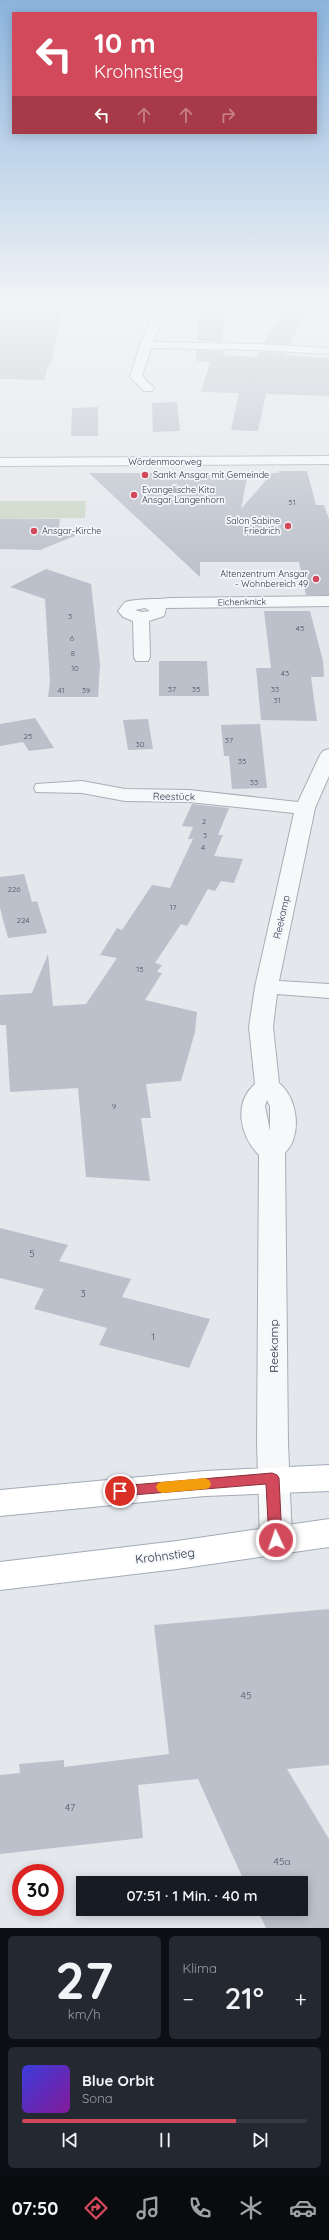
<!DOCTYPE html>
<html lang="de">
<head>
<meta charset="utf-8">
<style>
	:root { --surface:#171b24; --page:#242831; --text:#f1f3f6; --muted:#9ea1a6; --line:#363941; --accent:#d1495b }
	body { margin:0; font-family:Quicksand,sans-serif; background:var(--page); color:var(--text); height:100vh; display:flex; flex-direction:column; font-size:15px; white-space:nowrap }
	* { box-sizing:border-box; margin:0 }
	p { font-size:13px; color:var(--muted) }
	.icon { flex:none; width:22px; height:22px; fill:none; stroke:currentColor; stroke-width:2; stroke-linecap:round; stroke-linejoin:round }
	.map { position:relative; height:1928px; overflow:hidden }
	.details { display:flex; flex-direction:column; gap:8px; padding:8px; background:#0d0f14; flex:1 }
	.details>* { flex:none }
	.banner { position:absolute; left:12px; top:12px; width:305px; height:122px; border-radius:0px; box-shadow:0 2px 10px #0003; background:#d1495b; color:#fff; overflow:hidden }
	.speed { position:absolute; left:12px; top:1864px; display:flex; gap:8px; font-size:20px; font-weight:700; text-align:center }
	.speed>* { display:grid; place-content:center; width:52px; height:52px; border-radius:50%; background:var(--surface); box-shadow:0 2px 10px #0003; line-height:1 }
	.speed .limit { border:6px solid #d22; background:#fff; color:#111 }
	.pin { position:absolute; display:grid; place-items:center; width:34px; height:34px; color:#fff; margin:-17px; border:2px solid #fff; border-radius:50%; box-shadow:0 1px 4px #0007 }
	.me { position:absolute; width:44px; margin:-22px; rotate:357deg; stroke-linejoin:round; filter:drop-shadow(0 0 3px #0008) }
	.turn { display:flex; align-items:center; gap:14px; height:84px; padding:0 16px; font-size:18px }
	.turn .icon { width:52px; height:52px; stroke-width:2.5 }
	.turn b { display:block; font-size:28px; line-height:34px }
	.lanes { display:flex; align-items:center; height:38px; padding:0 16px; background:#0003; justify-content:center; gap:20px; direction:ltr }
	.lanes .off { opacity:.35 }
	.big { font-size:30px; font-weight:600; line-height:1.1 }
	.details .tile { flex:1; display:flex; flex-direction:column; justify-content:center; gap:6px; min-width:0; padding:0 14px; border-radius:6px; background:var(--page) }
	.details .dial { align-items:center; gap:0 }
	.dial b { font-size:52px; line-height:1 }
	.song { display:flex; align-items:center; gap:12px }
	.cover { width:48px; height:48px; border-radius:6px; background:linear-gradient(135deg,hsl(240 70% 55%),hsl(290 70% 35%)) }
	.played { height:4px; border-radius:2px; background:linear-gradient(90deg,var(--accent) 75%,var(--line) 75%) }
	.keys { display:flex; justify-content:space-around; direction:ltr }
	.heat { display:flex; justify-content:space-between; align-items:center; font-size:22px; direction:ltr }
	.details .tiles { flex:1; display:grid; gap:8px; grid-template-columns:1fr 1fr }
	.tile:last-child { grid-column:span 2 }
	.trip { position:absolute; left:76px; top:1876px; width:232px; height:40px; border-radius:0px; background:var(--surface); box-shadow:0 2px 10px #0003; font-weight:600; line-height:40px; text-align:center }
	.dock { display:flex; height:64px; justify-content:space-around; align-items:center; background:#090b0e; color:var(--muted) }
	.dock .icon { width:28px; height:28px }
	.dock .current { color:var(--accent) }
	.dock b { font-size:18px; color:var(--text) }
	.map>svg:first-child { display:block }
	.green { fill:#c9d6c5 }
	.building { fill:#bbc0ca }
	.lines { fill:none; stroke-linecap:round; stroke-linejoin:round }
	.minor-casing { stroke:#a9aeb7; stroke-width:2 }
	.major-casing { stroke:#a3abb8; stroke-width:2 }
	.minor { fill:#f7f8fa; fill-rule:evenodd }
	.major { fill:#fff; fill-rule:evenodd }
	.route { fill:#d1495b; stroke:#882f3b }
	.slow { fill:#f59e0b }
	.poi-dot { fill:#d1495b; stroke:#f4f6f9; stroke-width:1.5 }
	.labels { text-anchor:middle; stroke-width:3.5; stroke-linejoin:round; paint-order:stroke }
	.number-label { font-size:8px; fill:#4f5766 }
	.far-street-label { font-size:9px; fill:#2b3445; stroke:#f4f6f9 }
	.far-poi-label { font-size:9px; fill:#2b3445; stroke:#f4f6f9; text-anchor:start }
	.street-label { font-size:10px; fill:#2b3445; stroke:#f4f6f9 }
	.near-number-label { font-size:10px; fill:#4f5766 }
	.near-street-label { font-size:12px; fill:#2b3445; stroke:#f4f6f9 }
</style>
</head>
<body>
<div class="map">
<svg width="329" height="1928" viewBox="0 0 329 1928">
	<rect width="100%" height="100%" fill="#e4e7ec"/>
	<!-- green -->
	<polygon class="green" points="0,501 86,501 85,518 0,519"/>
	<!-- building -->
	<g class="building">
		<polygon points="0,305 63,305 51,364 49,364 44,380 0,379"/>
		<polygon points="199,305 223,305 223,342 197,341"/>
		<polygon points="284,305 308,305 290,344 264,343"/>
		<polygon points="196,350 223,351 223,355 257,357 260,352 286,353 285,355 329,358 329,396 266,394 258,431 231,430 239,393 201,392 210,362 196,361"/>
		<polygon points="177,402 180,431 153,432 152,403"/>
		<polygon points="98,407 98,436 71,436 72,408"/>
		<polygon points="279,471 307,471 316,505 324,505 329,519 329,595 306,595 299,562 200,562 200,577 89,473 248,473 241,509 272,473 279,473"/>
		<polygon points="0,519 60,519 59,527 77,535 40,550 0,549"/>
		<polygon points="46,569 91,584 100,664 98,697 48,697 50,682 45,599 10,587"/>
		<polygon points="264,611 310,611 323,661 324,677 311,677 317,721 261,720 256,668 271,668"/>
		<polygon points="159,661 207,661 209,696 159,696"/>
		<polygon points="35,718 54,748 29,751 23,742 0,746 0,724"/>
		<polygon points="148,719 153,749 128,750 123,720"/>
		<polygon points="260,724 267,788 232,789 229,756 224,756 221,725"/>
		<polygon points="192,804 229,808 218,835 223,835 214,856 243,859 234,883 221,881 215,891 208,889 187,926 181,924 155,963 162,965 157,972 162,973 145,1000 197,1012 195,1032 181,1081 146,1084 151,1118 141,1118 150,1181 86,1177 78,1088 10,1092 6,1025 0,1025 0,995 32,993 48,954 53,1006 86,1004 117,958 100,955 117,928 122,930 152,885 170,888 193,839 188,839 193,827 182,826"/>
		<polygon points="24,874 32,902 37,901 47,933 8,938 0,908 0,877"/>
		<polygon points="0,1228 68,1245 59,1261 131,1279 122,1297 210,1319 189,1368 99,1345 107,1328 34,1309 44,1289 0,1278"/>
		<polygon points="329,1609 329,1765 287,1769 329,1839 329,1928 266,1928 257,1909 301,1909 301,1883 245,1883 198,1779 138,1785 143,1838 0,1854 0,1775 20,1773 19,1764 64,1760 64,1767 169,1754 154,1625"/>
	</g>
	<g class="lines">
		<defs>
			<g id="minor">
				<polygon points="158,305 168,305 153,342 258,344 329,348 329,354 258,350 151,348 142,376 154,388 152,391 144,391 130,377 140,345"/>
				<polygon points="329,456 329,464 0,466 0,458"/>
				<path d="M329,596V606L166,608L164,616L149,621L150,657L148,661H136L134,657L133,621L123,617L118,611L125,602C141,598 155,600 171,598ZM145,608L150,611L142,612L135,610Z"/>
				<path d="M329,749V776L315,808L279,981L329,984V998L277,994L273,1027L279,1083C294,1095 300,1121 293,1140C292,1145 288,1149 285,1153L288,1443L292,1540L287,1550L276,1554L265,1550L260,1540L257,1443L259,1155C240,1136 233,1103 255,1084L249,1027L255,987L294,813L189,802L125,801L82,793L36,792L34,788L36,784L82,781L125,789L189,790L298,802L320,755L323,751ZM267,1100L270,1106V1131L265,1106Z"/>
			</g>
			<g id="major">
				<polygon points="329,1465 329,1491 205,1496 0,1516 0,1490 205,1471"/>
				<polygon points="329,1519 329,1547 177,1569 0,1590 0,1562 177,1541"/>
			</g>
		</defs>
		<!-- minor casing -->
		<use href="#minor" class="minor-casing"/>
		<!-- major casing -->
		<use href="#major" class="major-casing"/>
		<!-- minor -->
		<use href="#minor" class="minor"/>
		<!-- major -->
		<use href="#major" class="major"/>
	</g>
	<!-- sky -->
	<linearGradient id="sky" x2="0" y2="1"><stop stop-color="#8bb4dd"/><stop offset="0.53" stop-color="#f3f4f6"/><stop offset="1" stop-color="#f3f4f6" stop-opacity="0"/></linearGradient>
	<rect width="329" height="575" fill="url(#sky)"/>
	<!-- route -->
	<polygon class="route" points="272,1473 277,1475 279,1478 282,1540 280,1544 276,1545 271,1544 269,1540 266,1484 120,1496 116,1495 114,1491 116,1487 120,1486"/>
	<!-- slow -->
	<polygon class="slow" points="205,1478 209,1480 211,1484 209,1488 205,1489 162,1493 158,1491 156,1487 158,1483 162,1482"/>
	<!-- markers -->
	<g class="poi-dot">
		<circle cx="145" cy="475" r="4"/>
		<circle cx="134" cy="495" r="4"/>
		<circle cx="288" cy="526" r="4"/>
		<circle cx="34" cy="531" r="4"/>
		<circle cx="316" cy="579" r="4"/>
	</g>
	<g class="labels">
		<!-- number labels -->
		<g class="number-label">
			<text x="292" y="505">51</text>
			<text x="70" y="619">3</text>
			<text x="300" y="631">45</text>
			<text x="72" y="641">6</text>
			<text x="73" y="656">8</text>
			<text x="75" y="671">10</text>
			<text x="285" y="676">43</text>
			<text x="172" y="692">37</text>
			<text x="196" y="692">35</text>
			<text x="275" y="692">33</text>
			<text x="61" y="693">41</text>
			<text x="86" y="693">39</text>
			<text x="277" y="703">31</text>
			<text x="28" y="739">25</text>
			<text x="229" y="743">37</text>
			<text x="140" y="747">30</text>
			<text x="242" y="764">35</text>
			<text x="254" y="785">33</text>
			<text x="204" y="824">2</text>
			<text x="205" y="838">3</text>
			<text x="203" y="850">4</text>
			<text x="14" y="892">226</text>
			<text x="173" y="910">17</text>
			<text x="23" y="923">224</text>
			<text x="140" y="972">15</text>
			<text x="114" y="1109">9</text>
		</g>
		<!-- far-street labels -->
		<g class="far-street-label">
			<text x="165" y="465">Wördenmoorweg</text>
			<text transform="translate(242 602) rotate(-1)" y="3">Eichenknick</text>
		</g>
		<!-- far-poi labels -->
		<g class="far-poi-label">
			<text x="153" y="478">Sankt Ansgar mit Gemeinde</text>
			<text x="142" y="493">Evangelische Kita<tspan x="142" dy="10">Ansgar Langenhorn</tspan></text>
			<text x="280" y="524" text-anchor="end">Salon Sabine<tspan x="280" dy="10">Friedrich</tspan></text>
			<text x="42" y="534">Ansgar-Kirche</text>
			<text x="308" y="577" text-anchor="end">Altenzentrum Ansgar<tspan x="308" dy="10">- Wohnbereich 49</tspan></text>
		</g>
		<!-- street labels -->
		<g class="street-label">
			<text transform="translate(174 796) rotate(1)" y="4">Reestück</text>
			<text transform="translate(281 917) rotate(-77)" y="4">Reekamp</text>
		</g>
		<!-- near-number labels -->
		<g class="near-number-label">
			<text x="32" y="1257">5</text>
			<text x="83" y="1297">3</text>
			<text x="153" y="1340">1</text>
			<text x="246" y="1699">45</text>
			<text x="70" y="1811">47</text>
			<text x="282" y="1865">45a</text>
		</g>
		<!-- near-street labels -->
		<g class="near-street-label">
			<text transform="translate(274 1346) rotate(-90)" y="4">Reekamp</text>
			<text transform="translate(165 1556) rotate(-7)" y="4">Krohnstieg</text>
		</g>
	</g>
</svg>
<div class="speed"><div class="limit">30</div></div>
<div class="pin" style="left:120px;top:1491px;background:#d93025"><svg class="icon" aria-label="arrive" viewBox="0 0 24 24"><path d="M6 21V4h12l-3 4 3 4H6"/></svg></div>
<svg class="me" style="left:276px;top:1540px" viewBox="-20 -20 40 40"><circle r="17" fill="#d1495b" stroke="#fff" stroke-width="3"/><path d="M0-11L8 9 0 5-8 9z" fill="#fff"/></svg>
<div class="trip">07:51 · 1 Min. · 40 m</div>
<div class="banner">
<div class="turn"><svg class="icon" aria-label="left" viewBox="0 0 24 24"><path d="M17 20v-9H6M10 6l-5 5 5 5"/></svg><div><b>10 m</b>Krohnstieg</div></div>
<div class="lanes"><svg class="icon" aria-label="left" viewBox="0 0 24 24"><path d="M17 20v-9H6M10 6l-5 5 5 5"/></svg><svg class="icon off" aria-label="ahead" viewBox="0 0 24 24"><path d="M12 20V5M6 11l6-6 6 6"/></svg><svg class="icon off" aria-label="ahead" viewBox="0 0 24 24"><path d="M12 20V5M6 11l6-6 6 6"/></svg><svg class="icon off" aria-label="right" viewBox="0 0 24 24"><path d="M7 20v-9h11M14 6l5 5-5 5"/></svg></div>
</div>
</div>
<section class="details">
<div class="tiles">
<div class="tile dial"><b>27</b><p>km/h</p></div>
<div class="tile"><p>Klima</p>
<div class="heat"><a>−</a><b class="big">21°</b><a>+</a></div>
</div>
<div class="tile">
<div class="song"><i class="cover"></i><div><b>Blue Orbit</b><p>Sona</p></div></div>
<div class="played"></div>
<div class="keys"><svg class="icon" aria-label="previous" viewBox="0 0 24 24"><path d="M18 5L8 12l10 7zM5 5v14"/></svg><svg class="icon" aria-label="pause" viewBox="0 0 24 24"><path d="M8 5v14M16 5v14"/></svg><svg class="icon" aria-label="next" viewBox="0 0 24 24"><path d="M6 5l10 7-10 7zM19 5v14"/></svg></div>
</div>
</div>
</section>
<nav class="dock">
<b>07:50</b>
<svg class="icon current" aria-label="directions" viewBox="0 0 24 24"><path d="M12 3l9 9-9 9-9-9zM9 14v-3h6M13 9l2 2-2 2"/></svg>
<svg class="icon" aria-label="music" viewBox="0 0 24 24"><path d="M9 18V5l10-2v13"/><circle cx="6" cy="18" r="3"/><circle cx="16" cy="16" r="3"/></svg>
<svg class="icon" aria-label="phone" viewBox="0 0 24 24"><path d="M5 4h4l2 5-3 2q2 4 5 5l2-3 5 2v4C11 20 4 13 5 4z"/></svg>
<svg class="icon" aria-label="climate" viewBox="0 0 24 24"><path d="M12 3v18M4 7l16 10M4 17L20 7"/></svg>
<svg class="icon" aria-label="car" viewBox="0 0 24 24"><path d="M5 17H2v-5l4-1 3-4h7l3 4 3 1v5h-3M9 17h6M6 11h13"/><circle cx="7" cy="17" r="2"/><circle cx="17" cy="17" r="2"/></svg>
</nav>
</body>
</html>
